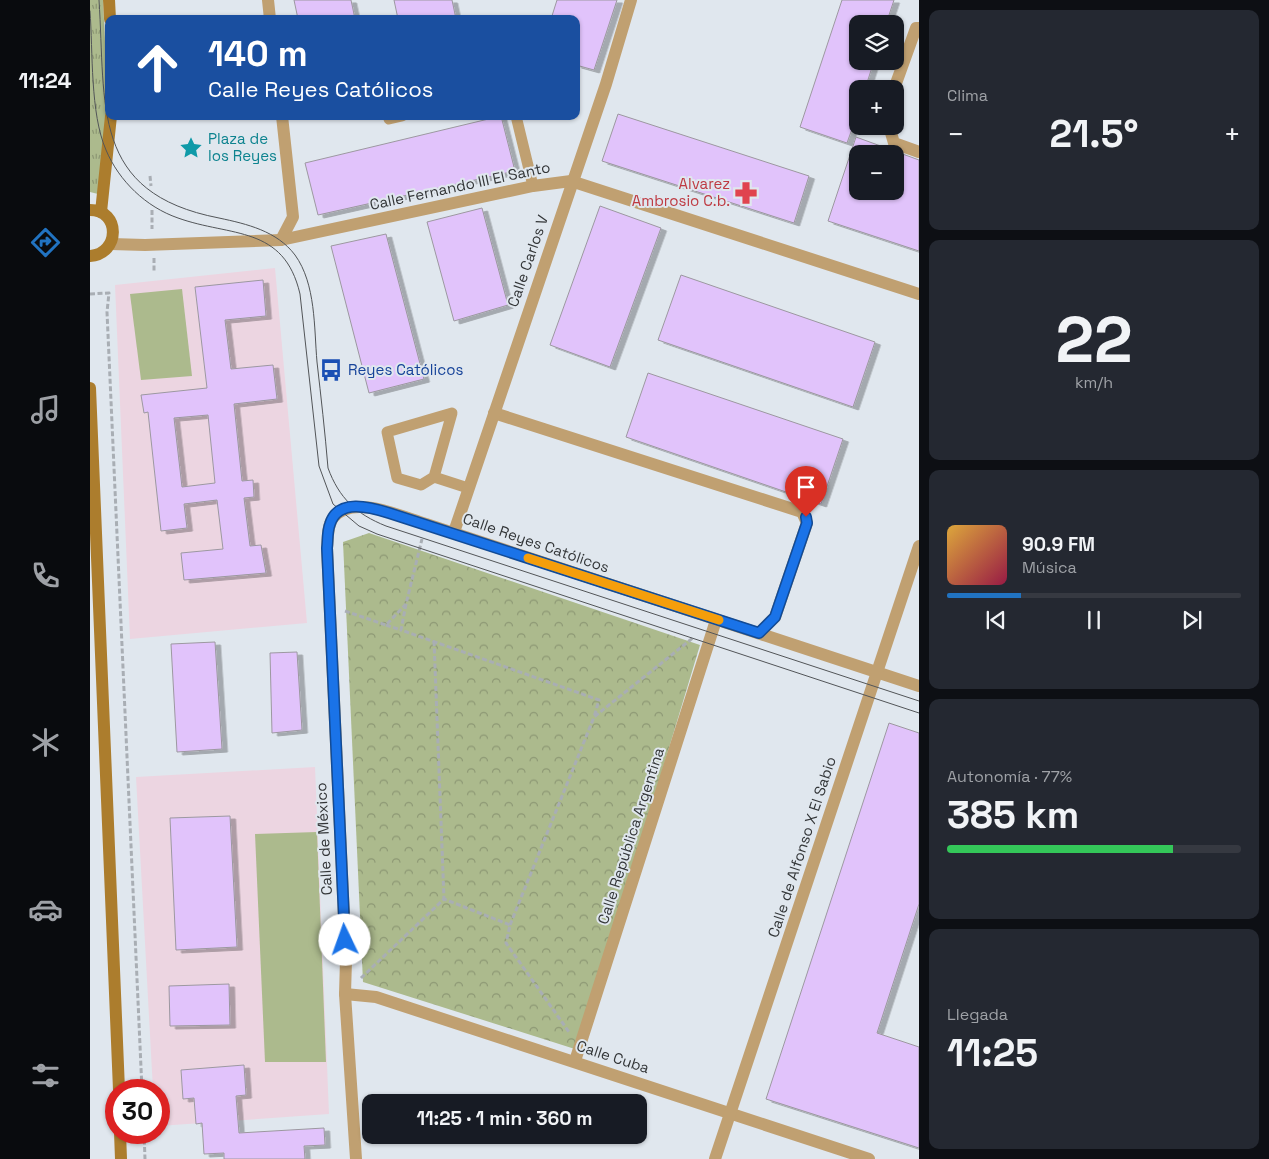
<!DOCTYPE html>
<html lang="es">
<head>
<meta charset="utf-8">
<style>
	:root { --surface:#171b24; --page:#242831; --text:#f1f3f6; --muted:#9ea1a6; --line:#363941; --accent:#2173c1 }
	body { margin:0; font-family:"Space Grotesk",sans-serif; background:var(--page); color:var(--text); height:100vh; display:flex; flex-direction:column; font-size:19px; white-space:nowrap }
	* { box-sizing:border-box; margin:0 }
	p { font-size:16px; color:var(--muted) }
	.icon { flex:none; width:28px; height:28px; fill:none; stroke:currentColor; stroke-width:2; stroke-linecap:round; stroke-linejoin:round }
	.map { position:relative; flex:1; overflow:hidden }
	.side { display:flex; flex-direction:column; gap:10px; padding:10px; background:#0d0f14; width:350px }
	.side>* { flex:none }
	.hud { position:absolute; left:15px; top:15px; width:475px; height:105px; border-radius:10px; box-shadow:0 1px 4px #0004; background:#1a4fa0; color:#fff; overflow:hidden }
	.tools { position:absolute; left:759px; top:15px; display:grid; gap:10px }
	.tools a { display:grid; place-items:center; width:55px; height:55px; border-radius:10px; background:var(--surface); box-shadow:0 1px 4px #0004; font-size:25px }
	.speed { position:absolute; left:15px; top:1079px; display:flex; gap:10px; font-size:25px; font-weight:700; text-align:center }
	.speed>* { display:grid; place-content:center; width:65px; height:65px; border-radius:50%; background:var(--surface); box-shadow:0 1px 4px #0004; line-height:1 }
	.speed .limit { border:8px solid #d22; background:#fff; color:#111 }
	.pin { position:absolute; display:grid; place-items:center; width:42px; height:42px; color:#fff; margin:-51px -21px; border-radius:50% 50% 50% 0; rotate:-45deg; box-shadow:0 0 5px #0007 }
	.pin .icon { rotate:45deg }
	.me { position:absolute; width:55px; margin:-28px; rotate:357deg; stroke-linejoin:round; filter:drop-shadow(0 0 4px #0008) }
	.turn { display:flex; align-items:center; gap:18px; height:105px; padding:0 20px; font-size:22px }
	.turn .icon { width:65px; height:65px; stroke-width:2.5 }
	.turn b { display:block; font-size:35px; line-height:42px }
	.big { font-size:38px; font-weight:700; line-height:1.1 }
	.side .widget { flex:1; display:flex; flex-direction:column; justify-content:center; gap:8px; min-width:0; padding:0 18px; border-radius:10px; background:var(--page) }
	.side .dial { align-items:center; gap:0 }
	.dial b { font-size:65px; line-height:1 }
	.song { display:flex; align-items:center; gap:15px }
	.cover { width:60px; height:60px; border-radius:8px; background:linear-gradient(135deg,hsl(40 70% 55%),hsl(340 70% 35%)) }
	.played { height:5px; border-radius:2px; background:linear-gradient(90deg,var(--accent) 25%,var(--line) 25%) }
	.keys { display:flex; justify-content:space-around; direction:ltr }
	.heat { display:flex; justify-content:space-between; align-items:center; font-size:28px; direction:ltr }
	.charge { height:8px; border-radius:4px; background:linear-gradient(90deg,#34c759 77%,var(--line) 0) }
	.trip { position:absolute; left:272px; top:1094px; width:285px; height:50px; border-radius:10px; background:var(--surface); box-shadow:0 1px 4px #0004; font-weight:700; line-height:50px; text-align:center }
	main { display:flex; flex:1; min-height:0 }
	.tab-bar { display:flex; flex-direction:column; width:90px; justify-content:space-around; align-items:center; background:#090b0e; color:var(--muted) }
	.tab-bar .icon { width:35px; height:35px }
	.tab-bar .current { color:var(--accent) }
	.tab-bar b { font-size:22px; color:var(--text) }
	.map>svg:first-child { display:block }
	.education { fill:#ecd5e1 }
	.grass { fill:url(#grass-tufts) }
	.park { fill:url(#park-crowns) }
	.pitch { fill:#acba8d }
	.building { fill:#e1c3fb; stroke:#9c98a0; fill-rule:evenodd; filter:url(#shadow) }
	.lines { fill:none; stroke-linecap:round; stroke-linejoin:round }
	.path { stroke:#a9aeb4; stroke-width:3; stroke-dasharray:5 2.5; stroke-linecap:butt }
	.lane { stroke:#c0a071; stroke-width:11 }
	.street { stroke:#c0a071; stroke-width:12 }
	.secondary { stroke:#ac7d2d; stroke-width:12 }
	.tram { stroke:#525558; stroke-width:1 }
	.route-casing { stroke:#114b97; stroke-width:12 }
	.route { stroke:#1a73e8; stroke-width:9 }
	.slow { stroke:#f59e0b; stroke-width:9 }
	.labels { text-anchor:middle; stroke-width:4; stroke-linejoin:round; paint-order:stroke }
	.culture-label { font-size:15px; fill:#0d838f; stroke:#e0e7ee; text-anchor:start }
	.health-label { font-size:15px; fill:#be3a42; stroke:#e0e7ee; text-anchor:end }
	.street-label { font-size:15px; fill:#333638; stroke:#e0e7ee }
	.transit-label { font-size:15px; fill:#164399; stroke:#e0e7ee; text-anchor:start }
</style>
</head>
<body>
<main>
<nav class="tab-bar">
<b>11:24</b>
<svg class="icon current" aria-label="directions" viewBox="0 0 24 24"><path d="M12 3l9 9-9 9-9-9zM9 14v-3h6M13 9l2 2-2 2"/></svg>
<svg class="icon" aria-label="music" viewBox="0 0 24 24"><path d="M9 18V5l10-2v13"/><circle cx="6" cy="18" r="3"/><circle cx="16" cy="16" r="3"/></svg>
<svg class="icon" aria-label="phone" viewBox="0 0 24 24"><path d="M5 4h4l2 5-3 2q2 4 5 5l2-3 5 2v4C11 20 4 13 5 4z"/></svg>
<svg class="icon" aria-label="climate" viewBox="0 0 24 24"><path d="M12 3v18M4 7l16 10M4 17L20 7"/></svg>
<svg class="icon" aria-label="car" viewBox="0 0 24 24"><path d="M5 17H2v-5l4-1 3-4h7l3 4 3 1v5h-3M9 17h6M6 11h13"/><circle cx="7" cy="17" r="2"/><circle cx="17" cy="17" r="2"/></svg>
<svg class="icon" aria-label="filters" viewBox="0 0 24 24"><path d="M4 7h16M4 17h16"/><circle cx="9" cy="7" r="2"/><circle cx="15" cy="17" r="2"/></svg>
</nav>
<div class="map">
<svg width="829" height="1159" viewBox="0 0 829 1159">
	<defs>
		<pattern id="grass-tufts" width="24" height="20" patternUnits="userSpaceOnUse" patternTransform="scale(1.25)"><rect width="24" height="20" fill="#acba8d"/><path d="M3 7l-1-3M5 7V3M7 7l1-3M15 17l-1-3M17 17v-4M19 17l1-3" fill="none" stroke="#8d9874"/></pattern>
		<pattern id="park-crowns" width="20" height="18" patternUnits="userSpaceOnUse" patternTransform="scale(1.25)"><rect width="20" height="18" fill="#acba8d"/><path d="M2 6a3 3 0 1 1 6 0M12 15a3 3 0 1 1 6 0" fill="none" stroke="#8d9874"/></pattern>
		<filter id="shadow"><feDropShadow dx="5.5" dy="3" stdDeviation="0" flood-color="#0004"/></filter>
	</defs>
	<rect width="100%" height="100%" fill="#e0e7ee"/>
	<!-- education -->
	<g class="education">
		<polygon points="185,268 217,623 40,639 25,285"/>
		<polygon points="225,767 239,1114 69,1126 69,1090 63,1090 46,777"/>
	</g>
	<!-- grass -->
	<polygon class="grass" points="0,0 13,0 18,103 8,194 0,192"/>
	<!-- park -->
	<polygon class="park" points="279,533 610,645 488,1050 273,982 253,542"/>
	<!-- pitch -->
	<g class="pitch">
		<polygon points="92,289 102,376 51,380 40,294"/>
		<polygon points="227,832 236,1062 175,1062 165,834"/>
	</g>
	<!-- building -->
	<g class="building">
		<polygon points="204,0 261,0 265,19 208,19"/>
		<polygon points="304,0 362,0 366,19 308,19"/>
		<polygon points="467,0 527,0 504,70 486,65 486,19 461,19"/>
		<polygon points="752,0 804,0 796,24 768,24 768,61 784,61 775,89 768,89 768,112 757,143 710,127"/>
		<polygon points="528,114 719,176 704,223 512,161"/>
		<polygon points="411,116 425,171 228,215 215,163"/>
		<path d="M766,137L829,160V251L738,221ZM768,154H805V191H768Z"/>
		<polygon points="510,206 571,228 520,367 460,345"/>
		<polygon points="392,208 418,305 364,321 337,222"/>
		<polygon points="296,234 334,379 279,393 241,246"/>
		<polygon points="591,275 785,342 763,407 568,340"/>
		<path d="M173,280L176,316L135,320L141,369L183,365L187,399L144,404L152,481L163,480L164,497L154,498L160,546L171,545L176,573L94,580L91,553L133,549L127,500L94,504L97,528L71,531L58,412L54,413L51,395L117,388L105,287ZM118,415L125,483L92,487L84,418Z"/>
		<polygon points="558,373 753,439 731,504 536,437"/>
		<polygon points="125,642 132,749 87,752 81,644"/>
		<polygon points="207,652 212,730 182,733 180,653"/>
		<polygon points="799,723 829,733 829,904 787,1033 829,1047 829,1148 676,1099"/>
		<polygon points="140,816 147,947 86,950 80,818"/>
		<polygon points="139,984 140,1025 80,1026 79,986"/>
		<polygon points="154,1065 156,1095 146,1096 149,1133 234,1128 235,1145 214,1146 215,1159 134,1159 134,1153 114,1154 112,1123 106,1124 104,1098 93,1099 91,1070"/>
	</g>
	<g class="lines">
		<!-- path -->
		<g class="path">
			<polyline points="60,176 61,186"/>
			<polyline points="62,210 62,229"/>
			<polyline points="64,258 64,271"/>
			<polyline points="0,294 19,293 17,312 52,1090"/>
			<polyline points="316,604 311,630 509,700 504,717 604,637"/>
			<polyline points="255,611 296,625 316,604 332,539"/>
			<polyline points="296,625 311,630"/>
			<polyline points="344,641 354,899"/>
			<polyline points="420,925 504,717"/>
			<polyline points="271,978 354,899 420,925 416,943 479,1032"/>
			<polyline points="54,1132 55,1159"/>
		</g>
		<!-- lane -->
		<g class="lane">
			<polyline points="426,116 443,186"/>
			<polyline points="299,119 312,116"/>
			<polyline points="344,477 362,413 297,432 307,478 331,485 344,477 378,488"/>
		</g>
		<!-- street -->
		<g class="street">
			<polyline points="178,0 180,19"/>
			<polyline points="804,89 826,28 829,28"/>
			<polyline points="799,126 804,143 829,152"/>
			<polyline points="191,240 203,217 192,116"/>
			<polyline points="21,244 55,245 191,240 443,186 481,181 829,294"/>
			<polyline points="404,413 712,512 717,523 685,617 669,633"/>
			<polyline points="364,532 516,84 541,0"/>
			<polyline points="255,994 286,997 779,1159"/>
			<polyline points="485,1061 626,620"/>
			<path d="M266,1159L255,994L256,960L237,548C238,539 237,526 243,518C262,493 312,517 336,524L829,686"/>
			<polyline points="625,1159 829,546"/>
		</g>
		<!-- secondary -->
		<g class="secondary">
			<polyline points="19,0 20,19"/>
			<path d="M0,210C31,210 30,254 0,256"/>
			<polyline points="11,212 21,116"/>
			<polyline points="0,388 29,1090"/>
			<polyline points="30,1132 31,1159"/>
		</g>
		<!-- tram -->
		<g class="tram">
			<path d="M9,0C16,106 0,193 129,218C157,224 187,231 205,255C226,284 224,328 227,362C231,397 235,432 238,468C249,498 266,514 296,526L829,701"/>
			<path d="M0,11C3,52 0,113 16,150C29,181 56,207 88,218C141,237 194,225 210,294L229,466L243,504L269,526L287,534L829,713"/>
		</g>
	</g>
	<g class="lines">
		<defs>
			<path id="route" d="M255,940L237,548C238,541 237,532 240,524C248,498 280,507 299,513L669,633L685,617L717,523L716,517"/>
		</defs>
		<!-- route casing -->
		<use href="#route" class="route-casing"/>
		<!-- route -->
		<use href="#route" class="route"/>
		<!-- slow -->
		<polyline class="slow" points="438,558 629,620"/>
	</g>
	<!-- icons -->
	<defs>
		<symbol id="sight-bare" viewBox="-9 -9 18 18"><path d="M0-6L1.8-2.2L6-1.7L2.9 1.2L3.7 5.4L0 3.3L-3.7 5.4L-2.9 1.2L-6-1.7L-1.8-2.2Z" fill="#0f9aa8" stroke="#e0e7ee" stroke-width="2.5" paint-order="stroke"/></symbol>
		<symbol id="pharmacy-bare" viewBox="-9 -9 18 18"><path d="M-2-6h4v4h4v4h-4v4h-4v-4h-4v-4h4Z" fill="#e0444e" stroke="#e0e7ee" stroke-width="2.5" paint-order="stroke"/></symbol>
		<symbol id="bus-bare" viewBox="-9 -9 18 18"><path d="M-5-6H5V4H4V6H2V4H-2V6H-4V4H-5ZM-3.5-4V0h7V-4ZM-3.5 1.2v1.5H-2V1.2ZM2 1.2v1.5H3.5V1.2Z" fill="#1a4fb4" stroke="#e0e7ee" stroke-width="2.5" paint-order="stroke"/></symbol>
	</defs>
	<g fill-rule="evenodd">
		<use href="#sight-bare" x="85" y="132" width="32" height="32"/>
		<use href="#pharmacy-bare" x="640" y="177" width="32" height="32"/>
		<use href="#bus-bare" x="225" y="354" width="32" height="32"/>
	</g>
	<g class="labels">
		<!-- culture labels -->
		<g class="culture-label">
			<text x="118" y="144">Plaza de<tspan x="118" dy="17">los Reyes</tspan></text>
		</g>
		<!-- health labels -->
		<g class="health-label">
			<text x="640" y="189">Alvarez<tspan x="640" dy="17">Ambrosio C.b.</tspan></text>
		</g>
		<!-- street labels -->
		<g class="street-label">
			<text transform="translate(370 186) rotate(-12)" y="5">Calle Fernando III El Santo</text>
			<text transform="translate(438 261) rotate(-71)" y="5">Calle Carlos V</text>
			<text transform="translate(446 543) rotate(19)" y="5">Calle Reyes Católicos</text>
			<text transform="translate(541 836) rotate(-72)" y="5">Calle República Argentina</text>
			<text transform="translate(234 839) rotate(-93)" y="5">Calle de México</text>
			<text transform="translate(712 847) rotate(-72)" y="5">Calle de Alfonso X El Sabio</text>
			<text transform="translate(523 1057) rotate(18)" y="5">Calle Cuba</text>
		</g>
		<!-- transit labels -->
		<g class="transit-label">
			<text x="258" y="375">Reyes Católicos</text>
		</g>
	</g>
</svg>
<div class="tools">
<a><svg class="icon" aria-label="layers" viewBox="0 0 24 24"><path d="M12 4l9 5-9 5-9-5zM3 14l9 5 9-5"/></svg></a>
<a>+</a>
<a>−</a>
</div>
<div class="speed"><div class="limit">30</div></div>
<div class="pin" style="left:716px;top:517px;background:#d93025"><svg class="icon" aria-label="arrive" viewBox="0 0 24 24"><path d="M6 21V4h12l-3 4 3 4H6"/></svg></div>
<svg class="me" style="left:255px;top:940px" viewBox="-20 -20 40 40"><circle r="19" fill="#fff"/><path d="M0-13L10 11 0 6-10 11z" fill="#1a73e8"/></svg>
<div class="trip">11:25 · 1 min · 360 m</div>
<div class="hud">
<div class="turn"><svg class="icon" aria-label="ahead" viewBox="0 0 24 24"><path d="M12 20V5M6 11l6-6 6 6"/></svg><div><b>140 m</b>Calle Reyes Católicos</div></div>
</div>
</div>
<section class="side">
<div class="widget"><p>Clima</p>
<div class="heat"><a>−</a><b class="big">21.5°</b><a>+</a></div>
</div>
<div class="widget dial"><b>22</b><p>km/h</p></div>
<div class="widget">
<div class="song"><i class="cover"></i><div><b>90.9 FM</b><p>Música</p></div></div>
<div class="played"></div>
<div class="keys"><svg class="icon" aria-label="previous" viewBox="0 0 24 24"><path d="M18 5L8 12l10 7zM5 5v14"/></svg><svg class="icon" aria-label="pause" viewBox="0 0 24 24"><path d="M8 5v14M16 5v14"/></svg><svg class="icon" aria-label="next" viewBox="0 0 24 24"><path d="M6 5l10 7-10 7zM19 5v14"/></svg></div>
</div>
<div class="widget"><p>Autonomía · 77%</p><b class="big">385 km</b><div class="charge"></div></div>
<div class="widget"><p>Llegada</p><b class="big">11:25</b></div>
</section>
</main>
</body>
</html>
